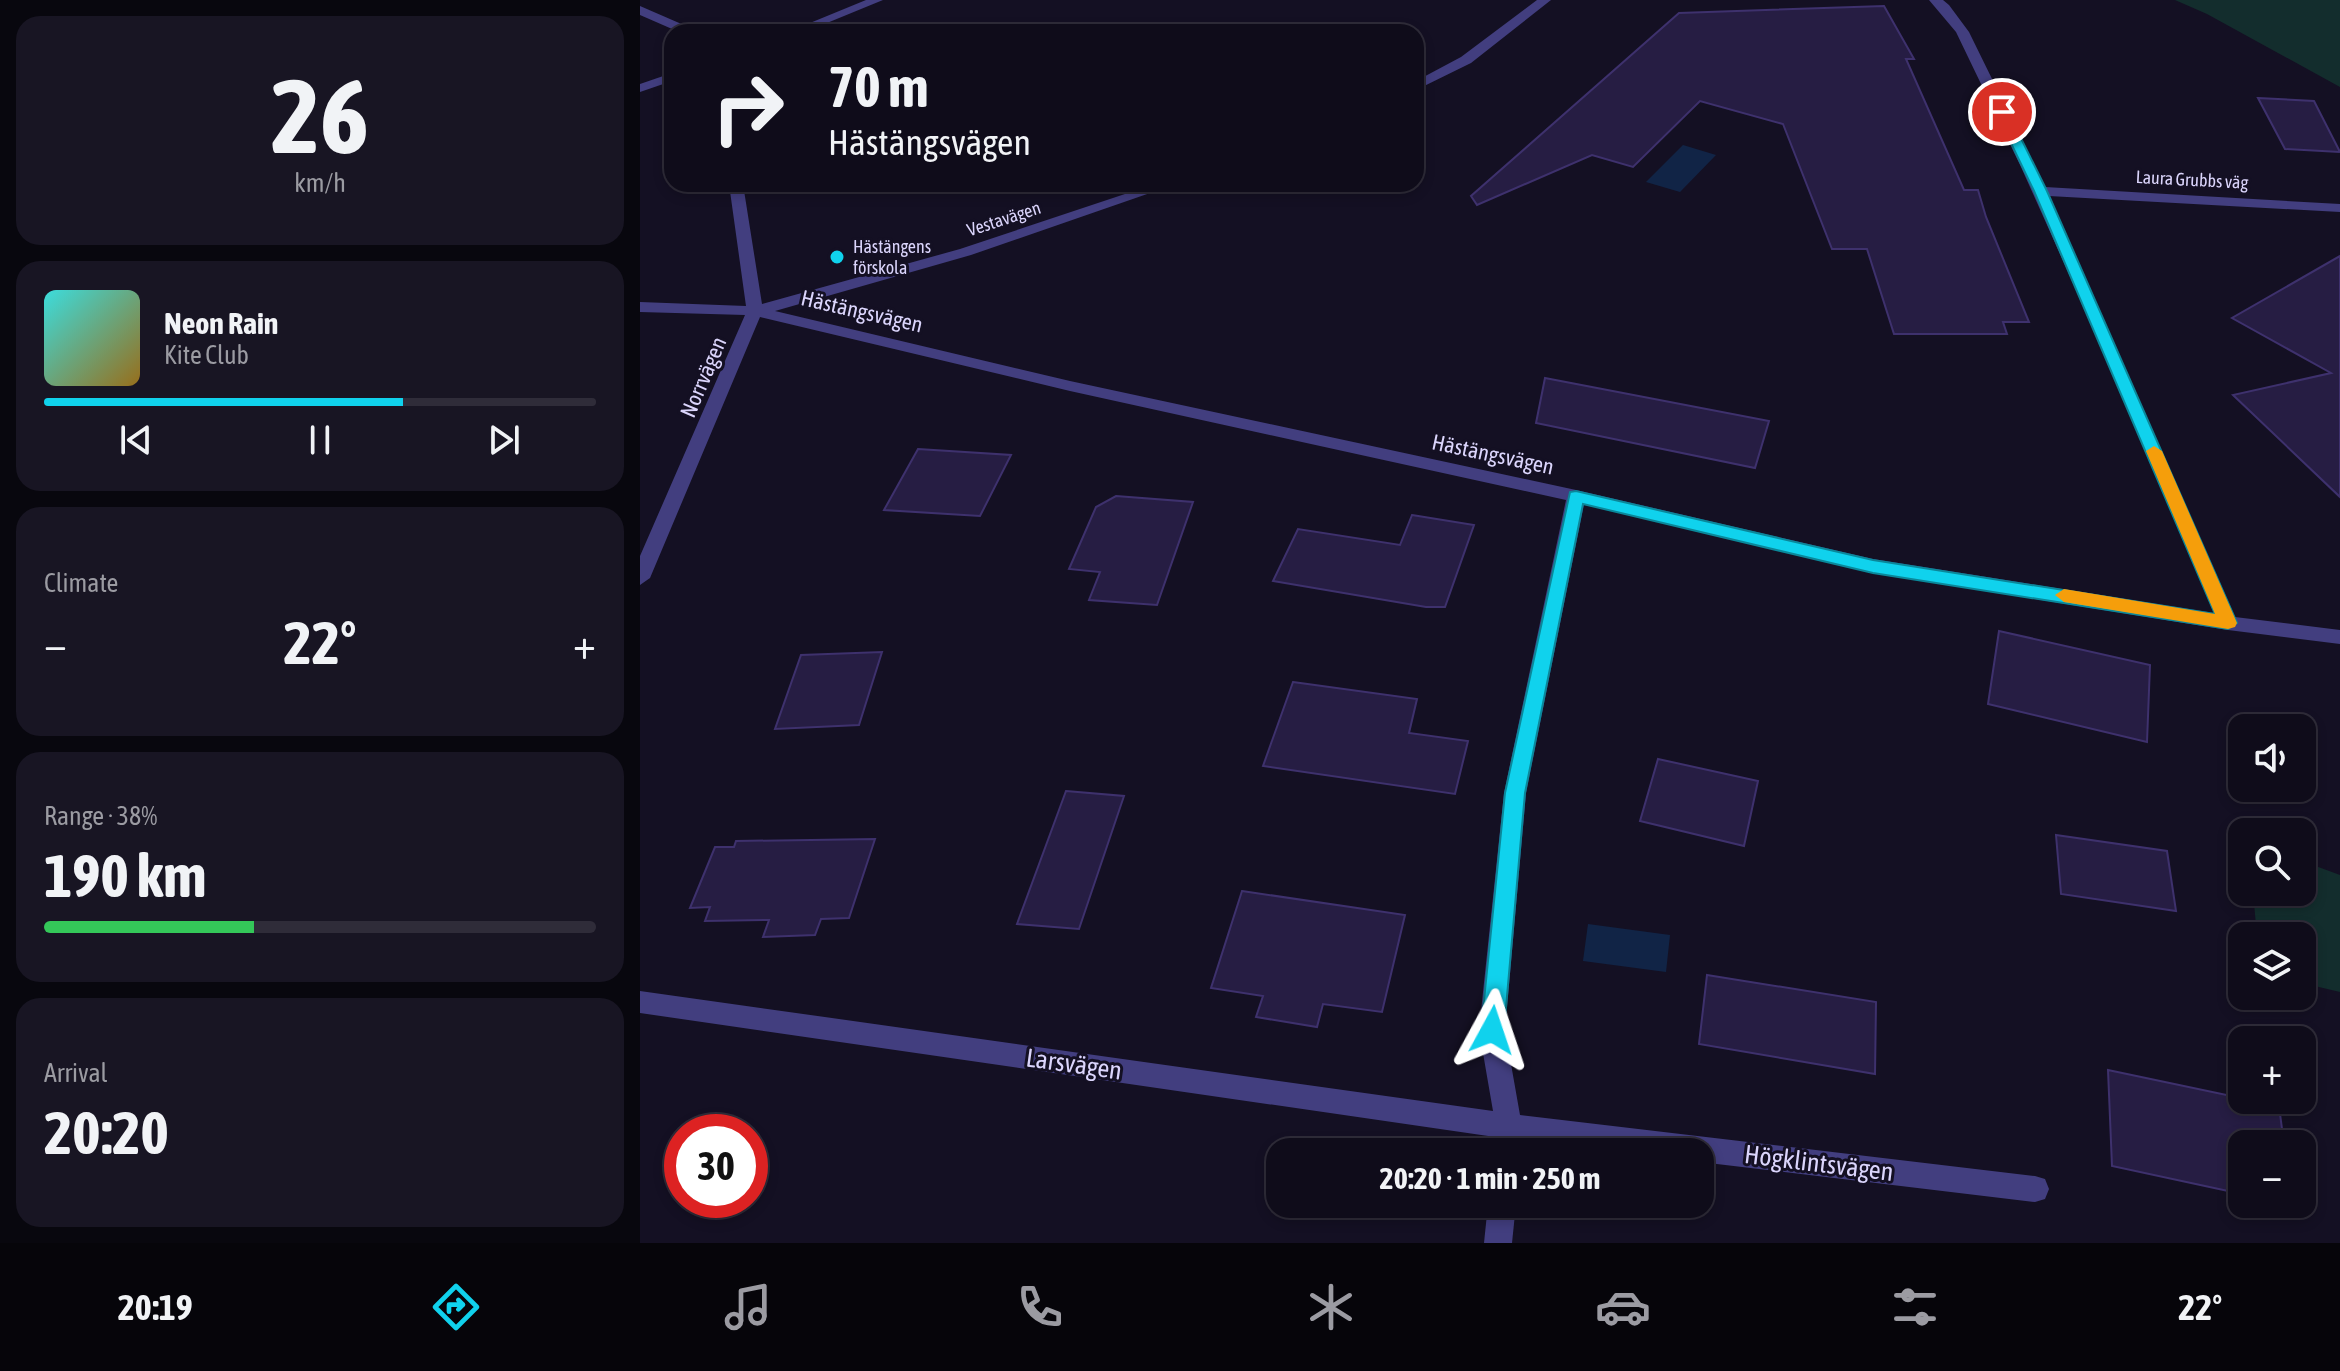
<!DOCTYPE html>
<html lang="en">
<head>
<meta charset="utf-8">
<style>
	:root { --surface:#0f0c1a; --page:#181523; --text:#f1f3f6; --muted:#9b9ba2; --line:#2f2c39; --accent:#10d2ed }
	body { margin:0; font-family:"Asap Condensed",sans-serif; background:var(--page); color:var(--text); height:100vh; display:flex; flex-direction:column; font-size:30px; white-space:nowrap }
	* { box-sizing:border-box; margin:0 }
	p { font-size:26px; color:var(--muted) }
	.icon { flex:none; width:44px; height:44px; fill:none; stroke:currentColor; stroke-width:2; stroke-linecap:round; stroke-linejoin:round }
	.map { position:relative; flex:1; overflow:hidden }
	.drawer { display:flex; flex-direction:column; gap:16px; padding:16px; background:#08070e; width:640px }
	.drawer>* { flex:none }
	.top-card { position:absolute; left:24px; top:24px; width:760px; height:168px; border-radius:24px; box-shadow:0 4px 12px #0003,0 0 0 2px var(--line); background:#0f0c1a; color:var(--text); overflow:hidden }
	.tools { position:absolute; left:1588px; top:714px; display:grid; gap:16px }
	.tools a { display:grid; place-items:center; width:88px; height:88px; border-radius:16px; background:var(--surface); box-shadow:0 4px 12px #0003,0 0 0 2px var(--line); font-size:40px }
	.speed { position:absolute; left:24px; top:1114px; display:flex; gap:16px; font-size:40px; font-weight:700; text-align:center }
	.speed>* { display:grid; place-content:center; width:104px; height:104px; border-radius:50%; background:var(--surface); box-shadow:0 4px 12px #0003,0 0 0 2px var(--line); line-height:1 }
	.speed .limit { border:12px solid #d22; background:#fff; color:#111 }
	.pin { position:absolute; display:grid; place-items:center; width:68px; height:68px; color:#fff; margin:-34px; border:4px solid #fff; border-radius:50%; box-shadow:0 2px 8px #0007 }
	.me { position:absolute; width:88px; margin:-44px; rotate:5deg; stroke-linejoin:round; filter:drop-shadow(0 0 6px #0008) }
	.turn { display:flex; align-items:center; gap:28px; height:168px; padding:0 32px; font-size:36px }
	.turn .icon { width:104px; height:104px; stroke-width:2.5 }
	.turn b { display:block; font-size:56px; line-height:68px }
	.big { font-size:60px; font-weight:700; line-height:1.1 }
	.drawer .widget { flex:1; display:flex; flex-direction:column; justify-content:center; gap:12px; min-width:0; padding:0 28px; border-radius:24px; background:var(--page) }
	.drawer .dial { align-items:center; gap:0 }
	.dial b { font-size:104px; line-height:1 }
	.song { display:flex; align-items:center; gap:24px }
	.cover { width:96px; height:96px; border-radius:12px; background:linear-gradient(135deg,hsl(180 70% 55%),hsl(40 70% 35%)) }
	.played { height:8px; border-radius:4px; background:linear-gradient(90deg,var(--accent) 65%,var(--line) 65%) }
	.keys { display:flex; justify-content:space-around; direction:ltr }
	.heat { display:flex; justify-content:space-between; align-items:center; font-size:44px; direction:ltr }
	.charge { height:12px; border-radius:6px; background:linear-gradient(90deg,#34c759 38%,var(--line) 0) }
	.trip { position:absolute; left:626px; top:1138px; width:448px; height:80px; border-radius:24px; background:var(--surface); box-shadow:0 4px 12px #0003,0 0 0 2px var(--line); font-weight:700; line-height:80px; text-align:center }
	.menu { display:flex; height:128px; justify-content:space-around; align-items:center; background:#06050a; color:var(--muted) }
	.menu .icon { width:56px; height:56px }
	.menu .on { color:var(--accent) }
	.menu b { font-size:36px; color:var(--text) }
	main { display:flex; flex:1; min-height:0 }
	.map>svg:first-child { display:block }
	.green { fill:#132d2d }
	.water { fill:#112446 }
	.building { fill:#261d43; stroke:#3e316d; stroke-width:2 }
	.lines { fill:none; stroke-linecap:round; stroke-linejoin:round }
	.minor { fill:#423e7f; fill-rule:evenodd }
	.route { fill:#10d2ed; stroke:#0a889a; stroke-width:2 }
	.slow { fill:#f59e0b }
	.poi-dot { fill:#10d2ed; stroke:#141023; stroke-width:3 }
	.labels { text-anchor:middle; stroke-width:6; stroke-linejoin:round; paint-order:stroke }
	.far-street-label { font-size:18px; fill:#dbd5fc; stroke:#141023 }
	.far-poi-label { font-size:18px; fill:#dbd5fc; stroke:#141023; text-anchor:start }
	.street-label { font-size:22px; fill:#dbd5fc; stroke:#141023 }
	.near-street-label { font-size:26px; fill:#dbd5fc; stroke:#141023 }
</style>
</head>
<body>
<main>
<section class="drawer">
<div class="widget dial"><b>26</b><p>km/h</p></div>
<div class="widget">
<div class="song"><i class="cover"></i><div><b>Neon Rain</b><p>Kite Club</p></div></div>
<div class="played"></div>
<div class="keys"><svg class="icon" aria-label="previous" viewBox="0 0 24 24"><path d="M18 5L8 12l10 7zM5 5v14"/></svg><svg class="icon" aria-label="pause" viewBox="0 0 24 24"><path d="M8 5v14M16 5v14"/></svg><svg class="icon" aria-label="next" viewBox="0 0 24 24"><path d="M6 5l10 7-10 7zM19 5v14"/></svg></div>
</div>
<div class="widget"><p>Climate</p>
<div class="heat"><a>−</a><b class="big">22°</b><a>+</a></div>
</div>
<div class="widget"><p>Range · 38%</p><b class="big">190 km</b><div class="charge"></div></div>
<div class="widget"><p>Arrival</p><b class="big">20:20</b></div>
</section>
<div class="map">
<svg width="1700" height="1243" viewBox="0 0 1700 1243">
	<rect width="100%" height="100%" fill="#141023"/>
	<!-- green -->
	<g class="green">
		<polygon points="1535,0 1700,0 1700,87 1567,14"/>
		<polygon points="1662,861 1700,875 1700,992 1662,983 1662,936 1617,936 1613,892 1662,892"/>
	</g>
	<!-- water -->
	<g class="water">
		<polygon points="1043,145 1076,155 1040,192 1006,182"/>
		<polygon points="948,924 1030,935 1026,972 943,961"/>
	</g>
	<!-- building -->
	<g class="building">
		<polygon points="1244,6 1274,59 1266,59 1324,190 1338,190 1346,217 1389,322 1363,322 1367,334 1254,334 1227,249 1192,249 1143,124 1060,101 993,167 952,155 837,205 831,196 1039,13"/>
		<polygon points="1618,98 1674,101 1700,152 1645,149"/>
		<polygon points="1700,256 1700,497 1593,395 1691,373 1592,318"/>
		<polygon points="905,378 1129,421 1115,468 896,423"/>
		<polygon points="278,449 371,455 340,516 244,510"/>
		<polygon points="476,496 553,502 517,605 449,600 460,572 429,569 456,507"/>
		<polygon points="772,515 834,525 805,607 786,607 633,581 658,529 760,545"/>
		<polygon points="1359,631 1510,665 1507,742 1348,704"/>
		<polygon points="242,652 219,725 135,729 161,655"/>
		<polygon points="653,682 777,699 769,733 828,741 815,794 623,766"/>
		<polygon points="1018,759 1118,781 1104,846 1000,821"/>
		<polygon points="426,791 484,796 439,929 377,924"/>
		<polygon points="1416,835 1527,851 1536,911 1421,894"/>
		<polygon points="235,839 209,918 181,919 175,935 123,937 129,920 65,921 70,907 50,908 75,847 94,847 96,841"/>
		<polygon points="602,891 765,915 742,1012 683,1004 677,1027 616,1017 623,996 571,988"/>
		<polygon points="1067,975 1236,1002 1235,1074 1059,1044"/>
		<polygon points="1468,1070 1639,1106 1644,1144 1602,1144 1602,1194 1472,1166"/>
	</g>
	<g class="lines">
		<!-- minor -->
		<g class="minor">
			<polygon points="226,0 243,0 165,32 148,32"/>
			<polygon points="897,0 911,0 831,63 776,90 776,81 821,57"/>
			<polygon points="1289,0 1303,0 1309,5 1329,32 1405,187 1700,204 1700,212 1409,196 1595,617 1700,630 1700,644 1588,630 1233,573 944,504 886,793 865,1030 880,1115 1395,1176 1405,1179 1409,1189 1405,1199 1395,1202 1060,1162 1060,1152 979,1152 881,1140 879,1152 853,1152 855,1137 0,1013 0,991 853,1111 839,1030 864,793 926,500 430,391 120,317 10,578 0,585 0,556 105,315 0,312 0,302 106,306 89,184 103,184 122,304 320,249 515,184 536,184 331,255 135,311 430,381 936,490 1233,559 1574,613 1468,361 1381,167 1316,32"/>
			<polygon points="0,6 53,29 55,32 39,32 0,15"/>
			<polygon points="32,73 32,81 0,92 0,84"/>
			<polygon points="848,1204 876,1204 872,1243 844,1243"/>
		</g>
	</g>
	<!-- route -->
	<polygon class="route" points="1362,109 1368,112 1407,191 1597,623 1588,629 1233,573 943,504 885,793 864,1030 860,1037 852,1040 844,1037 841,1030 865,793 930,492 936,491 1233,560 1575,614 1394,191 1356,112"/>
	<!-- slow -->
	<polygon class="slow" points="1514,446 1522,451 1597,623 1595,627 1588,629 1424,602 1415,595 1424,589 1575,614 1506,451"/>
	<!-- markers -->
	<circle class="poi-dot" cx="197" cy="257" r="8"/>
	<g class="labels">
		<!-- far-street labels -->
		<g class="far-street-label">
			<text transform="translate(1552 180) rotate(3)" y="6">Laura Grubbs väg</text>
			<text transform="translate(364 219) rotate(-18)" y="6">Vestavägen</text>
		</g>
		<!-- far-poi labels -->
		<g class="far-poi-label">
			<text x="213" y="253">Hästängens<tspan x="213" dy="21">förskola</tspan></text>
		</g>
		<!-- street labels -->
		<g class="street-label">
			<text transform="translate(222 311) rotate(13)" y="8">Hästängsvägen</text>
			<text transform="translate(63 377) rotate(-67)" y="8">Norrvägen</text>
			<text transform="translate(853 454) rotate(12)" y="8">Hästängsvägen</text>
		</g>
		<!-- near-street labels -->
		<g class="near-street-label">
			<text transform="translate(434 1064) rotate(8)" y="9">Larsvägen</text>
			<text transform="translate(1179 1163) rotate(7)" y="9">Högklintsvägen</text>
		</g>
	</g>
</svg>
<div class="tools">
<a><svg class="icon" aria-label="sound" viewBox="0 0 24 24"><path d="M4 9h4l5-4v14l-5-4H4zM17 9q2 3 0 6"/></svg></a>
<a><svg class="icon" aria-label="search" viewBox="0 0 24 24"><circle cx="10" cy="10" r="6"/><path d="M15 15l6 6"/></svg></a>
<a><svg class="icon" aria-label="layers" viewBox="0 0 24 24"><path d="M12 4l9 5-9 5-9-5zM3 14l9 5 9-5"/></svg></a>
<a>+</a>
<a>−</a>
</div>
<div class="speed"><div class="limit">30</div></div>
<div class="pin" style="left:1362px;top:112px;background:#d93025"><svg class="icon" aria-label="arrive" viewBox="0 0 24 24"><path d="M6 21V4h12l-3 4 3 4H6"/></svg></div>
<svg class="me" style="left:852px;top:1030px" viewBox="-20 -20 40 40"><path d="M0-17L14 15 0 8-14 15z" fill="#10d2ed" stroke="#fff" stroke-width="4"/></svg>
<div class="trip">20:20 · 1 min · 250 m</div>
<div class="top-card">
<div class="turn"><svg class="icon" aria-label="right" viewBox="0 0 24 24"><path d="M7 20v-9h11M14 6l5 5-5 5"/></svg><div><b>70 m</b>Hästängsvägen</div></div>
</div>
</div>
</main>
<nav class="menu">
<b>20:19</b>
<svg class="icon on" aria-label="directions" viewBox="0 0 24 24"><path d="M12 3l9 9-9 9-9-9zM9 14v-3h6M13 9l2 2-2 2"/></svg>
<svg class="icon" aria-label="music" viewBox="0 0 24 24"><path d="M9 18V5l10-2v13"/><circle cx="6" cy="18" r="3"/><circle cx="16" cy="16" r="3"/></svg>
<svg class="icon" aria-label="phone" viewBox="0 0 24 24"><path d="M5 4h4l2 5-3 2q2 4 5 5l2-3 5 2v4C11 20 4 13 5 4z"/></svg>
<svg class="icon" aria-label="climate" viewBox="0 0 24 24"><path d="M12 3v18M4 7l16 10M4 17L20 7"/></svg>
<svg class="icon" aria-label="car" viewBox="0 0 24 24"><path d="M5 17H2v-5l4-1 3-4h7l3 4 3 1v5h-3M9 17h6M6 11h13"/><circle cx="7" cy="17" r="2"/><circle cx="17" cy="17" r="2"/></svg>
<svg class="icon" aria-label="filters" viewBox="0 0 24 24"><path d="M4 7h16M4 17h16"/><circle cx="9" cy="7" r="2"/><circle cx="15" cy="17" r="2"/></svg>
<b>22°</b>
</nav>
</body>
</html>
